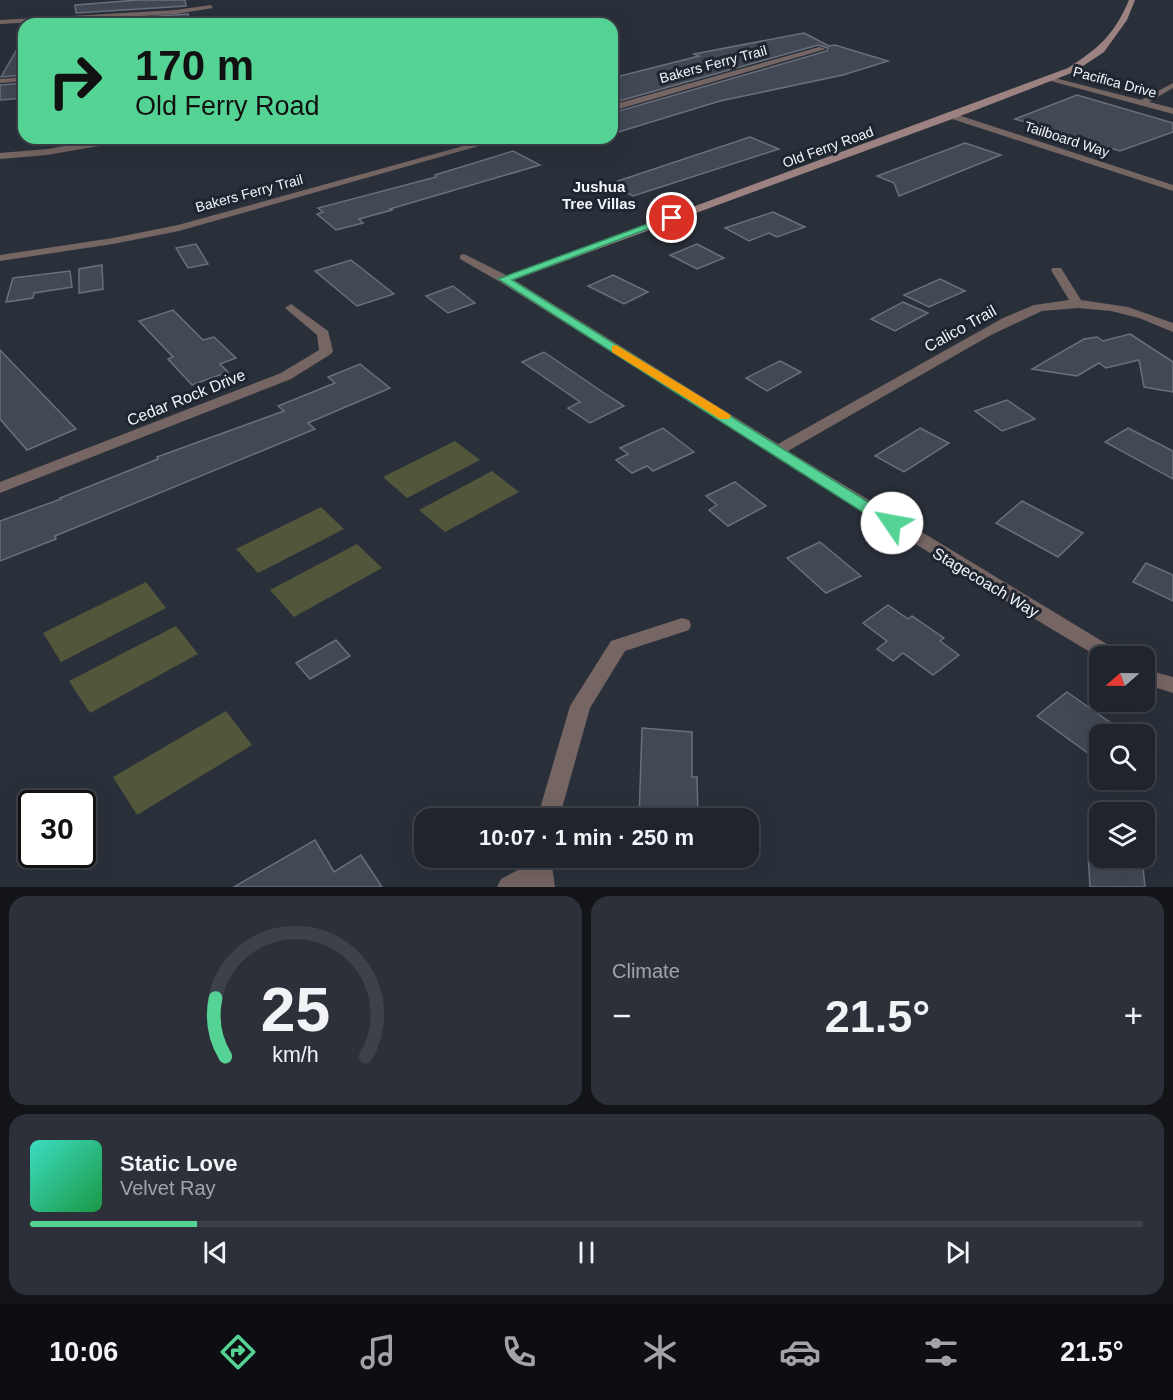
<!DOCTYPE html>
<html lang="en">
<head>
<meta charset="utf-8">
<style>
	:root { --surface:#20242c; --page:#2d3038; --text:#f1f3f6; --muted:#a2a4a9; --line:#3d4148; --accent:#54d395 }
	body { margin:0; font-family:Helvetica,sans-serif; background:var(--page); color:var(--text); height:100vh; display:flex; flex-direction:column; font-size:22px; white-space:nowrap }
	* { box-sizing:border-box; margin:0 }
	p { font-size:20px; color:var(--muted) }
	.icon { flex:none; width:33px; height:33px; fill:none; stroke:currentColor; stroke-width:2; stroke-linecap:round; stroke-linejoin:round }
	.map { position:relative; height:887px; overflow:hidden }
	.sheet { display:flex; flex-direction:column; gap:9px; padding:9px; background:#121418; flex:1 }
	.sheet>* { flex:none }
	.hud { position:absolute; left:18px; top:18px; width:600px; height:126px; border-radius:18px; box-shadow:0 6px 24px #0002,0 0 0 2px var(--line); background:#54d395; color:#111; overflow:hidden }
	.needle { width:39px; rotate:250deg }
	.tools { position:absolute; left:1089px; top:646px; display:grid; gap:12px }
	.tools a { display:grid; place-items:center; width:66px; height:66px; border-radius:12px; background:var(--surface); box-shadow:0 6px 24px #0002,0 0 0 2px var(--line); font-size:30px }
	.speed { position:absolute; left:18px; top:790px; display:flex; gap:12px; font-size:30px; font-weight:700; text-align:center }
	.speed>* { display:grid; place-content:center; width:78px; height:78px; border-radius:50%; background:var(--surface); box-shadow:0 6px 24px #0002,0 0 0 2px var(--line); line-height:1 }
	.speed .limit { border:3px solid #111; border-radius:9px; background:#fff; color:#111 }
	.pin { position:absolute; display:grid; place-items:center; width:51px; height:51px; color:#fff; margin:-26px; border:3px solid #fff; border-radius:50%; box-shadow:0 2px 6px #0007 }
	.me { position:absolute; width:66px; margin:-33px; rotate:303deg; stroke-linejoin:round; filter:drop-shadow(0 0 4px #0008) }
	.turn { display:flex; align-items:center; gap:21px; height:126px; padding:0 18px; font-size:27px }
	.turn .icon { width:78px; height:78px; stroke-width:2.5 }
	.turn b { display:block; font-size:42px; line-height:51px }
	.big { font-size:45px; font-weight:600; line-height:1.1 }
	.sheet .widget { flex:1; display:flex; flex-direction:column; justify-content:center; gap:9px; min-width:0; padding:0 21px; border-radius:18px; background:var(--page) }
	.sheet .dial { align-items:center; gap:0 }
	.dial svg { height:156px; overflow:visible; fill:none; stroke:var(--line); stroke-width:7; stroke-linecap:round; text-anchor:middle }
	.dial text { fill:var(--text); stroke:none }
	.song { display:flex; align-items:center; gap:18px }
	.cover { width:72px; height:72px; border-radius:9px; background:linear-gradient(135deg,hsl(170 70% 55%),hsl(140 70% 35%)) }
	.played { height:6px; border-radius:3px; background:linear-gradient(90deg,var(--accent) 15%,var(--line) 15%) }
	.keys { display:flex; justify-content:space-around; direction:ltr }
	.heat { display:flex; justify-content:space-between; align-items:center; font-size:33px; direction:ltr }
	.sheet .tiles { flex:1; display:grid; gap:9px; grid-template-columns:1fr 1fr }
	.widget:last-child { grid-column:span 2 }
	.trip { position:absolute; left:414px; top:808px; width:345px; height:60px; border-radius:18px; background:var(--surface); box-shadow:0 6px 24px #0002,0 0 0 2px var(--line); font-weight:600; line-height:60px; text-align:center }
	.dock { display:flex; height:96px; justify-content:space-around; align-items:center; background:#0d0e12; color:var(--muted) }
	.dock .icon { width:42px; height:42px }
	.dock .on { color:var(--accent) }
	.dock b { font-size:27px; color:var(--text) }
	.map>svg:first-child { display:block }
	.green { fill:#52563a }
	.building { fill:#424954; stroke:#69707c; stroke-width:1.5 }
	.lines { fill:none; stroke-linecap:round; stroke-linejoin:round }
	.street { fill:#756563; fill-rule:evenodd }
	.secondary { fill:#9c8280; fill-rule:evenodd }
	.route { fill:#54d395; stroke:#378961; stroke-width:1.5 }
	.slow { fill:#f59e0b }
	.labels { text-anchor:middle; stroke-width:6; stroke-linejoin:round; paint-order:stroke }
	.far-street-label { font-size:14px; fill:#f1f5fc; stroke:#202630 }
	.far-neighbourhood-label { font-size:15px; font-weight:bold; fill:#f1f5fc; stroke:#202630 }
	.street-label { font-size:16px; fill:#f1f5fc; stroke:#202630 }
</style>
</head>
<body>
<div class="map">
<svg width="1173" height="887" viewBox="0 0 1173 887">
	<rect width="100%" height="100%" fill="#2a303a"/>
	<!-- green -->
	<g class="green">
		<polygon points="455,441 480,460 407,498 383,477"/>
		<polygon points="492,471 519,492 445,532 419,510"/>
		<polygon points="321,507 344,529 258,573 236,549"/>
		<polygon points="357,544 382,568 294,617 270,590"/>
		<polygon points="146,582 166,608 61,662 43,633"/>
		<polygon points="176,626 198,654 90,713 69,681"/>
		<polygon points="226,711 252,745 137,815 113,777"/>
	</g>
	<!-- building -->
	<g class="building">
		<polygon points="138,0 185,0 186,6 76,13 75,5"/>
		<polygon points="188,14 190,24 76,24 76,22"/>
		<polygon points="804,33 829,46 835,45 888,61 843,75 720,101 612,134 612,113 827,51 828,48 818,45 612,103 612,78 699,56 694,54"/>
		<polygon points="24,37 24,75 1,77"/>
		<polygon points="24,83 24,98 0,100 0,85"/>
		<polygon points="1077,95 1173,123 1173,132 1120,151 1015,119"/>
		<polygon points="750,137 779,149 633,196 609,184"/>
		<polygon points="965,143 1001,155 899,196 894,183 877,176"/>
		<polygon points="513,151 540,165 390,209 392,210 359,219 363,223 336,230 317,214 323,212 318,208 436,177 435,175"/>
		<polygon points="773,212 805,227 777,237 769,233 749,241 725,228"/>
		<polygon points="196,244 208,264 188,268 176,248"/>
		<polygon points="697,244 724,258 697,269 670,255"/>
		<polygon points="351,260 394,294 357,306 315,271"/>
		<polygon points="102,265 103,289 79,293 79,269"/>
		<polygon points="70,271 72,287 34,293 33,298 6,302 13,278"/>
		<polygon points="613,275 648,292 624,304 588,286"/>
		<polygon points="940,279 965,291 929,307 904,295"/>
		<polygon points="453,286 475,303 448,313 426,296"/>
		<polygon points="903,302 928,313 895,331 871,319"/>
		<polygon points="173,310 203,340 214,337 236,358 220,364 228,372 192,385 168,359 173,357 139,321"/>
		<polygon points="1130,334 1173,362 1173,392 1144,387 1139,360 1106,368 1099,363 1077,376 1032,369 1084,339 1097,337 1103,341"/>
		<polygon points="0,350 76,429 27,450 0,419"/>
		<polygon points="544,352 607,395 624,406 590,423 568,408 580,402 522,362"/>
		<polygon points="780,361 801,372 767,391 746,378"/>
		<polygon points="360,364 390,388 308,423 315,429 55,536 56,539 0,561 0,521 61,499 60,498 158,459 157,457 284,411 278,406 335,383 328,377"/>
		<polygon points="1007,400 1035,419 1002,431 975,411"/>
		<polygon points="663,428 694,452 653,471 647,466 632,473 616,460 628,454 620,448"/>
		<polygon points="920,428 949,443 904,472 875,456"/>
		<polygon points="1128,428 1173,451 1173,479 1105,442"/>
		<polygon points="735,482 766,506 728,526 709,510 717,505 706,496"/>
		<polygon points="1022,501 1083,533 1058,557 996,523"/>
		<polygon points="820,542 861,576 826,593 787,558"/>
		<polygon points="1146,563 1173,575 1173,601 1133,582"/>
		<polygon points="888,605 908,619 912,616 944,638 940,641 959,655 933,675 903,653 893,661 877,649 887,641 863,623"/>
		<polygon points="336,640 350,656 310,679 296,663"/>
		<polygon points="1067,692 1128,735 1100,735 1100,762 1037,716"/>
		<polygon points="642,728 692,732 692,777 697,777 698,819 639,819"/>
		<polygon points="315,840 334,872 361,855 382,887 234,887"/>
		<polygon points="1088,852 1100,855 1100,858 1110,858 1143,867 1145,887 1090,887"/>
	</g>
	<g class="lines">
		<!-- street -->
		<g class="street">
			<polygon points="211,5 213,8 176,14 0,24 0,20 176,10"/>
			<polygon points="819,47 826,49 612,111 612,105"/>
			<polygon points="1047,76 1141,100 1173,83 1173,88 1149,102 1173,108 1173,114 1047,80"/>
			<polygon points="24,77 24,81 0,83 0,79"/>
			<polygon points="952,113 1173,185 1173,191 949,118 948,116"/>
			<polygon points="112,138 133,138 128,141 47,155 0,159 0,153 47,149"/>
			<polygon points="492,138 507,138 179,231 113,244 0,261 0,255 113,238 178,225"/>
			<polygon points="464,254 508,276 778,444 1003,318 1034,305 1069,300 1051,270 1053,268 1061,268 1081,300 1128,307 1173,323 1173,332 1139,318 1111,311 1078,308 1042,311 991,335 788,451 1120,652 1123,657 1100,658 1030,616 500,282 460,259 460,255"/>
			<polygon points="291,304 328,331 333,351 331,354 291,379 0,493 0,482 281,373 319,350 317,335 285,308"/>
			<polygon points="682,618 689,620 691,625 689,630 625,651 590,708 559,819 537,819 570,706 611,641"/>
			<polygon points="1144,669 1173,677 1173,693 1144,684"/>
			<polygon points="529,858 551,858 555,887 497,887 501,879 529,864"/>
		</g>
		<!-- secondary -->
		<path class="secondary" d="M1129,0H1135L1127,20L1104,52L1074,72L955,118L508,282L504,283L498,279L1068,68C1099,48 1114,35 1129,0Z"/>
	</g>
	<!-- route -->
	<polygon class="route" points="669,216 677,218 512,280 897,520 899,523 897,527 886,527 498,279"/>
	<!-- slow -->
	<polygon class="slow" points="616,345 729,414 731,416 729,419 720,419 612,352 612,346"/>
	<g class="labels">
		<!-- far-street labels -->
		<g class="far-street-label">
			<text transform="translate(713 64) rotate(-15)" y="5">Bakers Ferry Trail</text>
			<text transform="translate(1115 82) rotate(15)" y="5">Pacifica Drive</text>
			<text transform="translate(1067 139) rotate(18)" y="5">Tailboard Way</text>
			<text transform="translate(828 147) rotate(-20)" y="5">Old Ferry Road</text>
			<text transform="translate(249 193) rotate(-15)" y="5">Bakers Ferry Trail</text>
		</g>
		<!-- far-neighbourhood labels -->
		<g class="far-neighbourhood-label">
			<text x="599" y="192">Jushua<tspan x="599" dy="17">Tree Villas</tspan></text>
		</g>
		<!-- street labels -->
		<g class="street-label">
			<text transform="translate(960 328) rotate(-29)" y="6">Calico Trail</text>
			<text transform="translate(186 397) rotate(-22)" y="6">Cedar Rock Drive</text>
			<text transform="translate(986 582) rotate(31)" y="6">Stagecoach Way</text>
		</g>
	</g>
</svg>
<div class="tools">
<a><svg class="needle" viewBox="-14 -14 28 28"><path d="M0-13l5 13h-10z" fill="#e53935"/><path d="M0 13l5-13h-10z" fill="#a2a4a9"/></svg></a>
<a><svg class="icon" aria-label="search" viewBox="0 0 24 24"><circle cx="10" cy="10" r="6"/><path d="M15 15l6 6"/></svg></a>
<a><svg class="icon" aria-label="layers" viewBox="0 0 24 24"><path d="M12 4l9 5-9 5-9-5zM3 14l9 5 9-5"/></svg></a>
</div>
<div class="speed"><div class="limit">30</div></div>
<div class="pin" style="left:672px;top:218px;background:#d93025"><svg class="icon" aria-label="arrive" viewBox="0 0 24 24"><path d="M6 21V4h12l-3 4 3 4H6"/></svg></div>
<svg class="me" style="left:892px;top:523px" viewBox="-20 -20 40 40"><circle r="19" fill="#fff"/><path d="M0-13L10 11 0 6-10 11z" fill="#54d395"/></svg>
<div class="trip">10:07 · 1 min · 250 m</div>
<div class="hud">
<div class="turn"><svg class="icon" aria-label="right" viewBox="0 0 24 24"><path d="M7 20v-9h11M14 6l5 5-5 5"/></svg><div><b>170 m</b>Old Ferry Road</div></div>
</div>
</div>
<section class="sheet">
<div class="tiles">
<div class="widget dial"><svg viewBox="0 0 100 80">
<path d="M14 69A42 42 0 1 1 86 69"/>
<path d="M14 69A42 42 0 0 1 9 39" stroke="#54d395"/>
<text x="50" y="56" font-size="32" font-weight="700">25</text>
<text x="50" y="72" font-size="11">km/h</text>
</svg></div>
<div class="widget"><p>Climate</p>
<div class="heat"><a>−</a><b class="big">21.5°</b><a>+</a></div>
</div>
<div class="widget">
<div class="song"><i class="cover"></i><div><b>Static Love</b><p>Velvet Ray</p></div></div>
<div class="played"></div>
<div class="keys"><svg class="icon" aria-label="previous" viewBox="0 0 24 24"><path d="M18 5L8 12l10 7zM5 5v14"/></svg><svg class="icon" aria-label="pause" viewBox="0 0 24 24"><path d="M8 5v14M16 5v14"/></svg><svg class="icon" aria-label="next" viewBox="0 0 24 24"><path d="M6 5l10 7-10 7zM19 5v14"/></svg></div>
</div>
</div>
</section>
<nav class="dock">
<b>10:06</b>
<svg class="icon on" aria-label="directions" viewBox="0 0 24 24"><path d="M12 3l9 9-9 9-9-9zM9 14v-3h6M13 9l2 2-2 2"/></svg>
<svg class="icon" aria-label="music" viewBox="0 0 24 24"><path d="M9 18V5l10-2v13"/><circle cx="6" cy="18" r="3"/><circle cx="16" cy="16" r="3"/></svg>
<svg class="icon" aria-label="phone" viewBox="0 0 24 24"><path d="M5 4h4l2 5-3 2q2 4 5 5l2-3 5 2v4C11 20 4 13 5 4z"/></svg>
<svg class="icon" aria-label="climate" viewBox="0 0 24 24"><path d="M12 3v18M4 7l16 10M4 17L20 7"/></svg>
<svg class="icon" aria-label="car" viewBox="0 0 24 24"><path d="M5 17H2v-5l4-1 3-4h7l3 4 3 1v5h-3M9 17h6M6 11h13"/><circle cx="7" cy="17" r="2"/><circle cx="17" cy="17" r="2"/></svg>
<svg class="icon" aria-label="filters" viewBox="0 0 24 24"><path d="M4 7h16M4 17h16"/><circle cx="9" cy="7" r="2"/><circle cx="15" cy="17" r="2"/></svg>
<b>21.5°</b>
</nav>
</body>
</html>
